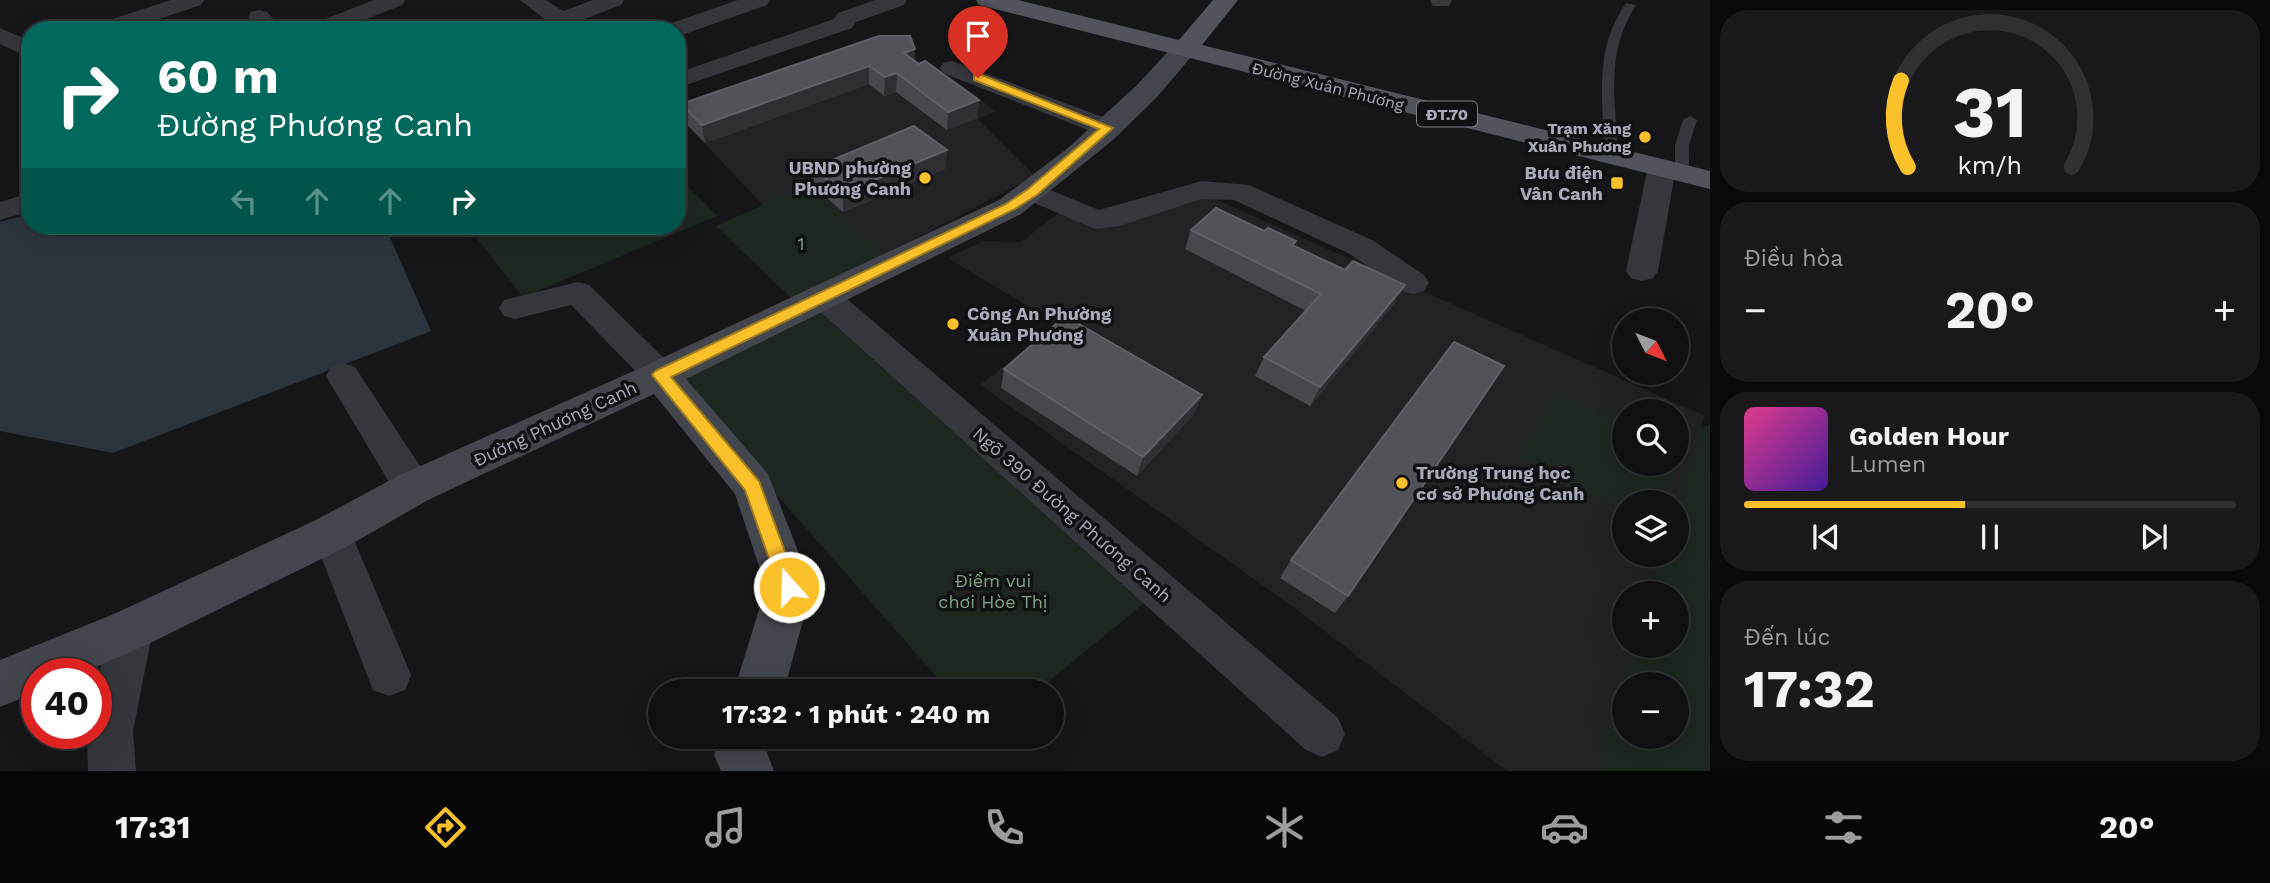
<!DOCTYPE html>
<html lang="vi">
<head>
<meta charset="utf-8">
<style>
	:root { --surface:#101012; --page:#19191b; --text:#f1f3f6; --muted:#9c9d9f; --line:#303032; --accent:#fac12b }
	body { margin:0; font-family:"Work Sans",sans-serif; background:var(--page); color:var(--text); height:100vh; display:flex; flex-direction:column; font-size:26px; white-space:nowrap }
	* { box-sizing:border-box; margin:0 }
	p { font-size:23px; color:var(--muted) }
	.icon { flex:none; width:38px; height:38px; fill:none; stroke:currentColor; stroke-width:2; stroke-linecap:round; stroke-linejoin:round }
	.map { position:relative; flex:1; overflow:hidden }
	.side { display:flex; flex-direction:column; gap:10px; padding:10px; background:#09090a; width:560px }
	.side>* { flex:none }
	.banner { position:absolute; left:21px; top:21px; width:665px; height:214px; border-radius:28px; box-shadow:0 7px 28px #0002,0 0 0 2px var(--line); background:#00695c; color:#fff; overflow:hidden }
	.needle { width:46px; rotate:132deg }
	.controls { position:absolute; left:1612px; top:308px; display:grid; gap:14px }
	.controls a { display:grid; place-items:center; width:77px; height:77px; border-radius:50%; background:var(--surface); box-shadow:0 7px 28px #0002,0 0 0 2px var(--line); font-size:35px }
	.speed { position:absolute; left:21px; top:658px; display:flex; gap:14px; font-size:35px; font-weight:700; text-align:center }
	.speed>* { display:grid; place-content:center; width:91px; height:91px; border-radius:50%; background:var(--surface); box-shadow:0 7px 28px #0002,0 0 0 2px var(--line); line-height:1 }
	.speed .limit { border:10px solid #d22; background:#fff; color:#111 }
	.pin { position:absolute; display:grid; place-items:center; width:60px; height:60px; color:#fff; margin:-72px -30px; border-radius:50% 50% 50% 0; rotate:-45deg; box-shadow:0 0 7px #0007 }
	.pin .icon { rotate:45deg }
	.me { position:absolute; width:77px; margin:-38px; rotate:340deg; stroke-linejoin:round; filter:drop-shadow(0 0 5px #0008) }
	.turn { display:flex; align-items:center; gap:24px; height:147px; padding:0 21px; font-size:32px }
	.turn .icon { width:91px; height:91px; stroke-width:2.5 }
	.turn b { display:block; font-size:49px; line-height:60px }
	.lanes { display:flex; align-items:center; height:66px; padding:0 21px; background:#0003; justify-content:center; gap:35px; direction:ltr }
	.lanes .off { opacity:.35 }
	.big { font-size:52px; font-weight:700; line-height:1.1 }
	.side .widget { flex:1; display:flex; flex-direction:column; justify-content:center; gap:10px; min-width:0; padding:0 24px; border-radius:28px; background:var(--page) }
	.side .dial { align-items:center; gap:0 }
	.dial svg { height:182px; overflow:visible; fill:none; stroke:var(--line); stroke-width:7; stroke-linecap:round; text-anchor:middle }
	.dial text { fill:var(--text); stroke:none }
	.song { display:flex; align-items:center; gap:21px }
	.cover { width:84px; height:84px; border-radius:10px; background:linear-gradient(135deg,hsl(330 70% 55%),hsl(260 70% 35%)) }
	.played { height:7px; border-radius:4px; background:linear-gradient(90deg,var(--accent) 45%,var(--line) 45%) }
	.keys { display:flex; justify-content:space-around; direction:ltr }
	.heat { display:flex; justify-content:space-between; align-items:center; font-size:38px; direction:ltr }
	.trip { position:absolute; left:648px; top:679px; width:416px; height:70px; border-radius:35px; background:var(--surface); box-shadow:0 7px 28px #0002,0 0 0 2px var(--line); font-weight:700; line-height:70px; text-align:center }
	.tabs { display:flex; height:112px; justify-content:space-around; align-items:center; background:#060607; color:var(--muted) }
	.tabs .icon { width:49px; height:49px }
	.tabs .selected { color:var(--accent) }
	.tabs b { font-size:32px; color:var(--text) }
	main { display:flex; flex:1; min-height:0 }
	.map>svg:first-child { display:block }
	.built { fill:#222225; fill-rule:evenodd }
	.green { fill:#1d261f; fill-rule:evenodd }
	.water { fill:#2b343c }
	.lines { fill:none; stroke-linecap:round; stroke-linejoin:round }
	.lane { fill:#36373d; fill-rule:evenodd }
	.street { fill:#36373d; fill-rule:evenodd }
	.secondary { fill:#44464d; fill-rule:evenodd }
	.primary { fill:#52545c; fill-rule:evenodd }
	.wall { fill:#47474d }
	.shaded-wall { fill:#2f2f33 }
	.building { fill:#525259; stroke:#5f6068; stroke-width:2 }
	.route { fill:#fac12b; stroke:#a27d1c; stroke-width:2 }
	.poi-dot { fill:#fac12b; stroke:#111113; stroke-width:2.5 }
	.labels { text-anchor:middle; stroke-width:7; stroke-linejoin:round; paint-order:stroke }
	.far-street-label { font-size:16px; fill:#a7abb8; stroke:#111113 }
	.shield { fill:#111113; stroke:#7a7d86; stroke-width:2 }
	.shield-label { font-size:16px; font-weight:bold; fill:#a7abb8 }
	.far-poi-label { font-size:16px; font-weight:bold; fill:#a7abb8; stroke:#111113; text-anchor:end }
	.poi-label { font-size:18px; font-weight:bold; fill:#a7abb8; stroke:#111113; text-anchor:end }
	.park-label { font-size:18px; fill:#7da482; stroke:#111113 }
	.street-label { font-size:18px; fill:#a7abb8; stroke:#111113 }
</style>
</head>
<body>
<main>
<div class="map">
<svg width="1710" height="771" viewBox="0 0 1710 771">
	<rect width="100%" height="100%" fill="#161618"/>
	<!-- built -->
	<g class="built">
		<polygon points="879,54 940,71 996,111 978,119 1035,176 886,254 805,187 763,205 684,122"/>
		<path d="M1210,197L1705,416L1677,509L1676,502H1624V555H1662L1650,593H1624V646H1634L1596,771H1507L1288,603L980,385L1058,324L948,258L983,241L1021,242L1066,207L1111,227ZM1624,411H1676V464H1624Z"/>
	</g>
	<!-- green -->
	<g class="green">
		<polygon points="677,176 717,216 523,297 467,226 677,226"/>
		<polygon points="805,186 886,254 794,301 716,226"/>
		<polygon points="821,301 1148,600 1037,691 949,691 674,378"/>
		<polygon points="1556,391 1624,423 1624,464 1676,464 1677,448 1685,451 1663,502 1624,502 1624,512 1518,458"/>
		<path d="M1710,425V771H1595L1634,646H1676V593H1650L1662,555H1676L1677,507L1701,428ZM1624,684H1676V737H1624Z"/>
	</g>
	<!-- water -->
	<polygon class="water" points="30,214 30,226 385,226 431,331 113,453 0,431 0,222"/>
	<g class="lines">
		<!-- lane -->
		<g class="lane">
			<path d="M1626,3L1636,5C1604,55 1616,100 1618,154L1611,158L1604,154C1604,98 1592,53 1626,3Z"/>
			<polygon points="1690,116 1697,120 1689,145 1689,172 1682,176 1675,172 1675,145 1683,120"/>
		</g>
		<!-- street -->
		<g class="street">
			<polygon points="171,0 204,0 201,5 126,30 91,30 94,25"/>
			<polygon points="374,0 405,0 402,5 339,30 307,30 310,25"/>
			<polygon points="520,0 546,0 563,11 593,0 624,0 621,5 574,23 577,30 553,30 551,24"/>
			<polygon points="738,0 770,0 767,5 682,35 677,36 677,30 663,30 666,25"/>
			<polygon points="875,0 907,0 904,5 856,22 852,28 677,88 677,73 834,19 838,13"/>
			<polygon points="1430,0 1452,0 1449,6 1433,6"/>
			<polygon points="259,10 267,12 284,30 259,30 248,17 251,12"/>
			<polygon points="0,28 30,41 30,58 0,44"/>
			<polygon points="952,61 1116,122 1120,128 1116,134 1107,136 1098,134 943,73 940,68 943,63"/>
			<polygon points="1662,159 1672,161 1676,167 1658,271 1653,278 1642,281 1631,278 1626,271 1648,167 1652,161"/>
			<polygon points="1202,181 1249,185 1372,240 1424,275 1429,283 1424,291 1413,294 1402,291 1350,254 1234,200 1202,199 1119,226 1095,229 1023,198 1019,192 1023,186 1033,183 1099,210"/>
			<polygon points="30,193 30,211 0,220 0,202"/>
			<polygon points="578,282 589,285 672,366 677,375 672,384 660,388 648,384 571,305 515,319 504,316 499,308 504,300"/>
			<polygon points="822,284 833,287 1338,718 1345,734 1338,750 1322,757 1306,750 811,303 806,295 811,287"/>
			<polygon points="343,363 355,367 427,477 432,488 427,499 413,504 399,499 326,376 331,367"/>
			<polygon points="332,516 346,521 411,675 405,690 389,696 373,690 312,533 318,521"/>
			<path d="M131,609L146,615L153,629L133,731L136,771H88L87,733H96C96,693 99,652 116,615Z"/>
		</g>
		<!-- secondary -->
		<g class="secondary">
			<polygon points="1184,42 1193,44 1197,50 1157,97 1113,140 1021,214 686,379 768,474 812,587 784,691 734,691 766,587 735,494 654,394 428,500 348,546 148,644 80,674 37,674 37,692 0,707 0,660 114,614 316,520 398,476 647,365 999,200 1068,148 1137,85 1175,44"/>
			<polygon points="720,737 772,737 767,753 774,771 721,771 714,755"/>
		</g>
		<!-- primary -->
		<polygon class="primary" points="976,0 1018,0 1179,40 1213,0 1238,0 1202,45 1710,171 1710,189 979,5"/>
	</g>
	<!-- wall -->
	<g class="wall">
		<polygon points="879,36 914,61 979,100 977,118 947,130 896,92 884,96 869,84 705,143 684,122 681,104"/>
		<polygon points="947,150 945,169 843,212 814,187 813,168"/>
		<polygon points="1191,230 1264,231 1296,241 1294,246 1394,304 1310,406 1255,376 1264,357 1306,311 1185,249"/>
		<polygon points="1004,369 1202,395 1194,414 1137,476 1001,388"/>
		<polygon points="1291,560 1348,596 1335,613 1280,578"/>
	</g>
	<!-- shaded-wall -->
	<g class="shaded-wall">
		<polygon points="915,49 914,68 904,53"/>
		<polygon points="869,66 869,84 705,143 702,125"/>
		<polygon points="897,73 896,92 884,96 885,77"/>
		<polygon points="979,100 977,118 947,130 948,112"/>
		<polygon points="947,150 945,169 843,212 843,193"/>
		<polygon points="1405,285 1394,304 1310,406 1320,387"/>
		<polygon points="1202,395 1194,414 1137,476 1143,457"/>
	</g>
	<!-- building -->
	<g class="building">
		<polygon points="879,36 910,36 915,49 904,53 919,64 925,61 979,100 948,112 897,73 885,77 869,66 702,125 681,104"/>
		<polygon points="914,126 947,150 843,193 813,168"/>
		<polygon points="1216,208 1264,231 1268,228 1296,241 1292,245 1345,270 1353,261 1405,285 1320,387 1264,357 1321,294 1191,230"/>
		<polygon points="1065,316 1202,395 1143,457 1004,369"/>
		<polygon points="1454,342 1504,366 1348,596 1291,560"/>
	</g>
	<!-- route -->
	<polygon class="route" points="974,75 982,75 1113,128 1037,195 1015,209 671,377 759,481 798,587 796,593 789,596 782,593 779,587 745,490 652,375 655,371 1006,204 1028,189 1099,129 974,80"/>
	<!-- markers -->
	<g class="poi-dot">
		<circle cx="1645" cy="137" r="7"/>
		<circle cx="925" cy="178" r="7"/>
		<rect x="1610" y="176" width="14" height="14" rx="3.5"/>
		<circle cx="953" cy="324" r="7"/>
		<circle cx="1402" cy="483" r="7"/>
	</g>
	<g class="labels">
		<!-- far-street labels -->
		<g class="far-street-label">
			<text transform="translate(1328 86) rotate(14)" y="6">Đường Xuân Phương</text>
		</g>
		<!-- shield labels -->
		<rect class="shield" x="1417" y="101.5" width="60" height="25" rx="5"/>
		<g class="shield-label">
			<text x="1447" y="120">ĐT.70</text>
		</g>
		<!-- far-poi labels -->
		<g class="far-poi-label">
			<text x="1631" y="134">Trạm Xăng<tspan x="1631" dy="18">Xuân Phương</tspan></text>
		</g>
		<!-- poi labels -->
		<g class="poi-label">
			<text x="911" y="174">UBND phường<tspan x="911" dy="21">Phương Canh</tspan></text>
			<text x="1603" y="179">Bưu điện<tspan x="1603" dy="21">Vân Canh</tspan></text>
			<text x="967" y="320" text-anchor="start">Công An Phường<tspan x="967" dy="21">Xuân Phương</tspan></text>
			<text x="1416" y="479" text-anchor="start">Trường Trung học<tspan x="1416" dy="21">cơ sở Phương Canh</tspan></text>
		</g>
		<!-- park labels -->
		<g class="park-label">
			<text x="801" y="250">1</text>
			<text x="993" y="587">Điểm vui<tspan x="993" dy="21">chơi Hòe Thị</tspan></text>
		</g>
		<!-- street labels -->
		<g class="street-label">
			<text transform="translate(555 424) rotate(-25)" y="6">Đường Phương Canh</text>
			<text transform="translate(1072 515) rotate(41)" y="6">Ngõ 390 Đường Phương Canh</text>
		</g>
	</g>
</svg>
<div class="controls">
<a><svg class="needle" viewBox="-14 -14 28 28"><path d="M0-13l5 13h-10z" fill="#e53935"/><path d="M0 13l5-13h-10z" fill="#9c9d9f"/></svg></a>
<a><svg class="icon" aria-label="search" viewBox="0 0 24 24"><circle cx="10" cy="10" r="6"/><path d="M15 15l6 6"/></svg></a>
<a><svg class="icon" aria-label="layers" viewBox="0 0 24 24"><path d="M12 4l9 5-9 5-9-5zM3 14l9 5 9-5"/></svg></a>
<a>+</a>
<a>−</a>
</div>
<div class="speed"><div class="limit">40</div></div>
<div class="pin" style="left:978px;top:78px;background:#d93025"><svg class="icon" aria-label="arrive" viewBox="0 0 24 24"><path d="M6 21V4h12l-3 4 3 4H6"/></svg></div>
<svg class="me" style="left:789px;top:587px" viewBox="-20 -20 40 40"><circle r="17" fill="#fac12b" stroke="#fff" stroke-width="3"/><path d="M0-11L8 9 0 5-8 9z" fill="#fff"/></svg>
<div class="trip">17:32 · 1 phút · 240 m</div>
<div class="banner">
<div class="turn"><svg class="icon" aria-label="right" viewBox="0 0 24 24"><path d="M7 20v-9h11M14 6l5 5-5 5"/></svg><div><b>60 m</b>Đường Phương Canh</div></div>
<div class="lanes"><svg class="icon off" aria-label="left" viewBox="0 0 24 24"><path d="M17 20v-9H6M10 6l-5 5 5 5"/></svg><svg class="icon off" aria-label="ahead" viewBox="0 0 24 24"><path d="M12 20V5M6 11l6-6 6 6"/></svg><svg class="icon off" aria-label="ahead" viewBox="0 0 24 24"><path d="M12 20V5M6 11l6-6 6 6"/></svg><svg class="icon" aria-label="right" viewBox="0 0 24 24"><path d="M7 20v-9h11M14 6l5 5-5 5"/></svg></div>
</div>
</div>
<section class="side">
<div class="widget dial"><svg viewBox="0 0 100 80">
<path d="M14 69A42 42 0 1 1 86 69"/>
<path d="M14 69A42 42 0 0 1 11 31" stroke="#fac12b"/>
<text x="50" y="56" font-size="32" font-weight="700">31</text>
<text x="50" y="72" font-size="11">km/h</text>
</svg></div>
<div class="widget"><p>Điều hòa</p>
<div class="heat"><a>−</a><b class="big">20°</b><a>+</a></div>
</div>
<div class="widget">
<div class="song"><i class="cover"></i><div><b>Golden Hour</b><p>Lumen</p></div></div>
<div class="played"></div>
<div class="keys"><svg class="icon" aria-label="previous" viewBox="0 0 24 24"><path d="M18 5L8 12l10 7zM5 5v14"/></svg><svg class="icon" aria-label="pause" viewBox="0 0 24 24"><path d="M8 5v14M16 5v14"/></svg><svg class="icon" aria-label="next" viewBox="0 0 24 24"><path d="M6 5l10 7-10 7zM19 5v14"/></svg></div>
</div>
<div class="widget"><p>Đến lúc</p><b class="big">17:32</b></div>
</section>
</main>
<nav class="tabs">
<b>17:31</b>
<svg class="icon selected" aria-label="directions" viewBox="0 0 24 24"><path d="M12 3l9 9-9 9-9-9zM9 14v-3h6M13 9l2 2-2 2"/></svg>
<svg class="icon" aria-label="music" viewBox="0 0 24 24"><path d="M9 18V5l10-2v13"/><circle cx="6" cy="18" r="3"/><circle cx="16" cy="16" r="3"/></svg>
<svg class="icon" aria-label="phone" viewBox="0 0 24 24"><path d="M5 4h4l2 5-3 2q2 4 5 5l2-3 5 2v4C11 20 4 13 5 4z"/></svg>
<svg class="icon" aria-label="climate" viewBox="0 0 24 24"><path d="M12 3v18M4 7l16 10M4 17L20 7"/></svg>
<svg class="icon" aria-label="car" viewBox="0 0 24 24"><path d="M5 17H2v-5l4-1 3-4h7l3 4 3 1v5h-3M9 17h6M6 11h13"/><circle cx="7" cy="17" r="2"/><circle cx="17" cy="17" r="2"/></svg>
<svg class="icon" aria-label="filters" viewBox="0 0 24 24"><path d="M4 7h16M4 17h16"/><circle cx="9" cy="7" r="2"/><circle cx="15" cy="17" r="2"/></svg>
<b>20°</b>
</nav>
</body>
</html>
